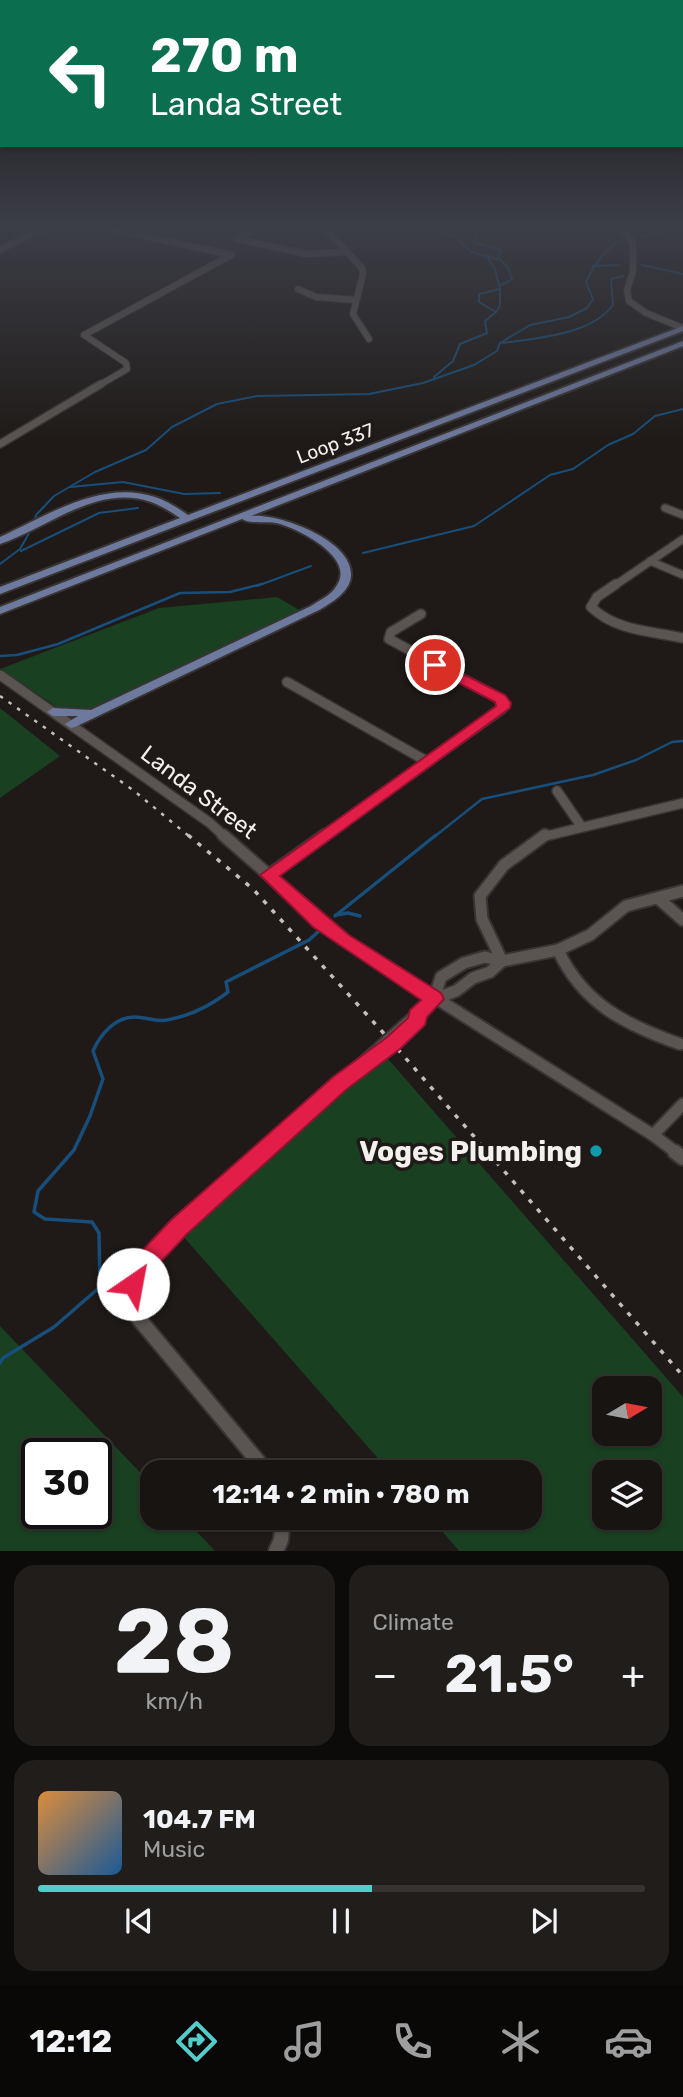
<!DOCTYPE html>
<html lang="en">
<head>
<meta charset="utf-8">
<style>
	:root { --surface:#171411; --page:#201d1a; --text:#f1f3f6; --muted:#9e9e9f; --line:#363331; --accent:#53cdca }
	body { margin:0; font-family:Rubik,sans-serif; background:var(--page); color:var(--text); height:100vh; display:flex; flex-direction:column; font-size:26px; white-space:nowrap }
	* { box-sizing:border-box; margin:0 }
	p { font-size:23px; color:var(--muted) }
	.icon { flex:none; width:38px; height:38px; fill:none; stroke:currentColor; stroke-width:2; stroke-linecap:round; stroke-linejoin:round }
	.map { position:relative; height:1551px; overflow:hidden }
	.panel { display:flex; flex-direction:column; gap:14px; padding:14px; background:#0d0b09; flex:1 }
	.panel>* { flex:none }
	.top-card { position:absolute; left:0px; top:0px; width:684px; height:147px; box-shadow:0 2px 5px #0004,0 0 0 2px var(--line); background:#0b6e4f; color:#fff; overflow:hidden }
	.needle { width:46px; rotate:80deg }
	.buttons { position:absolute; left:592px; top:1376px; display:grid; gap:14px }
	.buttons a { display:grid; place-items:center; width:70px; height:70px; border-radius:14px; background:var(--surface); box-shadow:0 2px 5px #0004,0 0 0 2px var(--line); font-size:35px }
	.speed { position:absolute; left:21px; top:1438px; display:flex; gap:14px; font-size:35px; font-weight:700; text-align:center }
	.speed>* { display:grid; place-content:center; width:91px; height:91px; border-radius:50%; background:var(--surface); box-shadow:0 2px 5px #0004,0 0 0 2px var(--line); line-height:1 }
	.speed .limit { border:4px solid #111; border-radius:10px; background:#fff; color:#111 }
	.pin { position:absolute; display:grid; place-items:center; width:60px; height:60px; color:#fff; margin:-30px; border:4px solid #fff; border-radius:50%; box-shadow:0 2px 7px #0007 }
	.me { position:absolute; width:77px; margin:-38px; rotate:33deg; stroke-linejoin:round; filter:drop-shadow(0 0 5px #0008) }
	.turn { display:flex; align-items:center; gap:24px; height:147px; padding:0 35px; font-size:32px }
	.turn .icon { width:91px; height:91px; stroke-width:2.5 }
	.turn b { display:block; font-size:49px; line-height:60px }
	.big { font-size:52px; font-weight:700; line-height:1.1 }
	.panel .card { flex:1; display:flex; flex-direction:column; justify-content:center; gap:10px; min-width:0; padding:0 24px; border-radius:21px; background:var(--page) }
	.panel .dial { align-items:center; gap:0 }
	.dial b { font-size:91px; line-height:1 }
	.song { display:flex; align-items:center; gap:21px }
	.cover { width:84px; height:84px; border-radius:10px; background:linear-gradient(135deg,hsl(30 70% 55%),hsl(210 70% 35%)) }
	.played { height:7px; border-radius:4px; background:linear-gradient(90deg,var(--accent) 55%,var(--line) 55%) }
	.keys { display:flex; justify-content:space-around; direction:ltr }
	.heat { display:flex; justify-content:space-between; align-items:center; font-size:38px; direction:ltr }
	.panel .tiles { flex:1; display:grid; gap:14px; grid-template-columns:1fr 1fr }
	.card:last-child { grid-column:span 2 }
	.trip { position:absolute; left:140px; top:1460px; width:402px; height:70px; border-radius:21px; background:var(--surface); box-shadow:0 2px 5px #0004,0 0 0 2px var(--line); font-weight:700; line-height:70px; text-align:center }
	.tabs { display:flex; height:112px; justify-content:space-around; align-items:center; background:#090807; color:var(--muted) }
	.tabs .icon { width:49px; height:49px }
	.tabs .on { color:var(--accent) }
	.tabs b { font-size:32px; color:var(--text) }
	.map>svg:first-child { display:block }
	.green { fill:#184021; fill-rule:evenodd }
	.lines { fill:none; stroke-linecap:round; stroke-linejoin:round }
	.stream-far2 { stroke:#174e7b; stroke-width:2 }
	.stream-far1 { stroke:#174e7b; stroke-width:2.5 }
	.stream { stroke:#174e7b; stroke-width:3.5 }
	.minor-far4-casing { stroke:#383433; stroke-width:8 }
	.minor-far3-casing { stroke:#383433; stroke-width:10 }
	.minor-far2-casing { stroke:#383433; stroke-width:12 }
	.minor-far1-casing { stroke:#383433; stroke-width:15 }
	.minor-casing { stroke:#383433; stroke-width:18 }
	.major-casing { stroke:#383433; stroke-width:4 }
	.minor-far4 { stroke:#5b5551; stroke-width:6 }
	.minor-far3 { stroke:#5b5551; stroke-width:7 }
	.minor-far2 { stroke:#5b5551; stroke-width:9 }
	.minor-far1 { stroke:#5b5551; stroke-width:11 }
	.minor { stroke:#5b5551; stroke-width:14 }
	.major { fill:#6e799e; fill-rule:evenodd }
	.rail-far1 { stroke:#c3bfbd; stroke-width:2.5; stroke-dasharray:3.5 7; stroke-linecap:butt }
	.rail { stroke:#c3bfbd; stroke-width:3.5; stroke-dasharray:4.5 8; stroke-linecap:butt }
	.route { fill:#e11d48; stroke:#92132f; stroke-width:2 }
	.culture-dot { fill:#0f9aa8; stroke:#1f1a17; stroke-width:2.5 }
	.labels { text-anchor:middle; stroke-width:7; stroke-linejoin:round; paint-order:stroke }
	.far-street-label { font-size:19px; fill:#f4f0ee; stroke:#1f1a17 }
	.street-label { font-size:23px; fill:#f4f0ee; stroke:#1f1a17 }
	.near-poi-label { font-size:28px; font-weight:bold; fill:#f4f0ee; stroke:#1f1a17; text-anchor:end }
</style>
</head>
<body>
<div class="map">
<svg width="683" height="1551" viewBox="0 0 683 1551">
	<rect width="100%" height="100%" fill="#1f1a17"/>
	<!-- green -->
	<g class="green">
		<polygon points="277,597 301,611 106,706 87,711 63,711 0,669 159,608"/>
		<polygon points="0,708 60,756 0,798"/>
		<path d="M382,1052L683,1397V1551H459L430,1517H530V1472H390L182,1235ZM604,1388H649V1433H604ZM604,1472H649V1517H604Z"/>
		<path d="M0,1326L152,1485V1517H183L215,1551H0ZM96,1454V1514H37V1454Z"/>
	</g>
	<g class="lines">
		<!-- stream-far2 -->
		<g class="stream-far2">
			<polyline points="432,226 457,238 470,251 487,257 495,269 500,289 479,294 479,302 496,312 485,321 487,333 460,344 453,361 434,377"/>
			<polyline points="480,226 474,237 476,243 501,250 498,257 509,269 512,279 500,286"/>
			<polyline points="643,237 678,226"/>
			<polyline points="485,255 498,260"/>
			<polyline points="642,265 683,274"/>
			<polyline points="593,266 620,265"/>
			<polyline points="496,312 500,306 500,289"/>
			<path d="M503,343C537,338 591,335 613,305L611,279L624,276"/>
			<polyline points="70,487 123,482 184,494 220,493"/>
			<path d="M34,522L36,515L54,496L95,472L146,450L172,427L217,404L257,396L369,394L423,383L474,365L497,351L500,343L530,325L569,317L587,308L593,299L586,282C594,265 603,252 618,241"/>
			<polyline points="21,551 99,513 138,508"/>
			<polyline points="363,553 474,526 550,475 573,469 608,445 633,434 655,416 683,409"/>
			<polyline points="0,564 20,549 32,528"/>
			<polyline points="257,586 311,566"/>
		</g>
		<!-- stream-far1 -->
		<g class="stream-far1">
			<polyline points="0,656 17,655 58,644 180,593 230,592 262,584"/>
			<polyline points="434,837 482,799 593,775 636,760 672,742 683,741"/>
		</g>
		<!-- stream -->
		<g class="stream">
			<polyline points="336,915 348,913 360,916"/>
			<polyline points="335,916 436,835"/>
			<path d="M0,1363L3,1358L54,1327L100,1287L99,1233L92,1222L45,1219L34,1212L38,1191L74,1150L90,1116L103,1079L93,1051C100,1035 115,1017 134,1017C146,1017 155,1022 167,1020C190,1016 210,1006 228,992L226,982L309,940L319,931"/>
		</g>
		<defs>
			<g id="minor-far4">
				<polyline points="101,226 231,255"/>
				<polyline points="323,226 362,268 363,274 353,314 369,339"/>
				<polyline points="610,226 626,234 633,242 633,271 627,290 629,301 646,313 683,328"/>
				<polyline points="237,239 306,254 347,252"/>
				<polyline points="237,239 259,226"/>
				<polyline points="0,250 46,226"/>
				<polyline points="298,289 316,297 356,300"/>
				<polyline points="98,386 127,369 126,363 84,335 231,255"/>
			</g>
			<g id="minor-far3">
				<polyline points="0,444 101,384"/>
				<polyline points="665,508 683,515"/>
				<polyline points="650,561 683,575"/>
				<polyline points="614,586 683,539"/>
			</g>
			<g id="minor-far2">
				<path d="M616,584L597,597L591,607C616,631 651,631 683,638"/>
				<polyline points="0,675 210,823 225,837"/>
				<polyline points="287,682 428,762"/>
				<polyline points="557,791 581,826"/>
				<polyline points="322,837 503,708 504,703 500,699 389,639 391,632 421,614"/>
				<polyline points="542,837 683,803"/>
			</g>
			<g id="minor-far1">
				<polyline points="223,835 342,939 653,1135 677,1153"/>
				<polyline points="269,875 325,835"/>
				<polyline points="658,898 683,920"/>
				<path d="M558,950C583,1004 626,1025 680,1044"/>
				<polyline points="502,961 482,919 480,896 504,865 545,835"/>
				<polyline points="434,999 441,977 464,963 485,957 502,961 558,950 590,935 626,906 683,891"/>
				<polyline points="653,1135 683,1104"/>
				<polyline points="262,1153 434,999 456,991 473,978 490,972 502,961"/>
			</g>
			<g id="minor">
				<polyline points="264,1152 160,1246 136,1275 133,1284 133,1306 139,1319 267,1472"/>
				<polyline points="675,1152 683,1158"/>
				<polyline points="276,1551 281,1540 283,1517"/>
			</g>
			<g id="major">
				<path d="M683,326V331L0,594V587L180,518C171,512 162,506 151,502C98,483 48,528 0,544V537C46,516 102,479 155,497C167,501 178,508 188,515Z"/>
				<path d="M683,341V346L251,516C279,513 354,541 351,576C350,592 331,603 319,610L75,727L71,728L65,724L78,716H53L47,712L53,708L91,710L311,606C320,600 332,595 337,585C355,558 301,530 280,524C268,520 252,525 242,519L0,614V607Z"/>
			</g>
		</defs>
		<!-- minor-far4 casing -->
		<use href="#minor-far4" class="minor-far4-casing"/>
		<!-- minor-far3 casing -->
		<use href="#minor-far3" class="minor-far3-casing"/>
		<!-- minor-far2 casing -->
		<use href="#minor-far2" class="minor-far2-casing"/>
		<!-- minor-far1 casing -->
		<use href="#minor-far1" class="minor-far1-casing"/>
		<!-- minor casing -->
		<use href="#minor" class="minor-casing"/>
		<!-- major casing -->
		<use href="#major" class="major-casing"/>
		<!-- minor-far4 -->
		<use href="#minor-far4" class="minor-far4"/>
		<!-- minor-far3 -->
		<use href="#minor-far3" class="minor-far3"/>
		<!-- minor-far2 -->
		<use href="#minor-far2" class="minor-far2"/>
		<!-- minor-far1 -->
		<use href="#minor-far1" class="minor-far1"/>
		<!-- minor -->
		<use href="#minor" class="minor"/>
		<!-- major -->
		<use href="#major" class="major"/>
		<!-- rail-far1 -->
		<polyline class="rail-far1" points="0,696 133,790 190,837"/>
		<!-- rail -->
		<polyline class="rail" points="188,835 253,889 388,1038 683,1376"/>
	</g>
	<!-- sky -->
	<linearGradient id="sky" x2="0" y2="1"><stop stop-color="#110e0d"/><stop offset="0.51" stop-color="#3c3e47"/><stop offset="1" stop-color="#3c3e47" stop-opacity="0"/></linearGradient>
	<rect width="683" height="444" fill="url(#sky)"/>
	<!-- route -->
	<polygon class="route" points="435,660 505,695 511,703 510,708 280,876 349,935 441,993 444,999 427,1017 425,1025 400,1049 347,1089 187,1234 154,1269 141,1292 133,1295 125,1292 122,1284 138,1255 171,1220 333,1077 386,1038 408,1018 410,1010 421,1000 313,927 260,875 496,706 495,702 430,668 428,665"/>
	<!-- markers -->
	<circle class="culture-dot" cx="596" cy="1151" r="7"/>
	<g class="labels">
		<!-- far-street labels -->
		<g class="far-street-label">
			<text transform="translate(335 443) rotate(-21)" y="7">Loop 337</text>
		</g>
		<!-- street labels -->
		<g class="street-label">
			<text transform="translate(199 792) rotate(37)" y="8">Landa Street</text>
		</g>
		<!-- near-poi labels -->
		<g class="near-poi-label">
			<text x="582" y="1161">Voges Plumbing</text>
		</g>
	</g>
</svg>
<div class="buttons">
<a><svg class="needle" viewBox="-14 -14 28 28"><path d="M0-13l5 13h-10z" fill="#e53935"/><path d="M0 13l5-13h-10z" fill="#9e9e9f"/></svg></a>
<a><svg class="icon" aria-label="layers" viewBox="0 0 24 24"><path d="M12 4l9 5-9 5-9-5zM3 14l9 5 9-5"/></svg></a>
</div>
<div class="speed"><div class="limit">30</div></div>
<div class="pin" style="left:435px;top:665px;background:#d93025"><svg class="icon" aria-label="arrive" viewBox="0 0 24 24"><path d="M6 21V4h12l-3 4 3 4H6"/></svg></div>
<svg class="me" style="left:133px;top:1284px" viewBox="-20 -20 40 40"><circle r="19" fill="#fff"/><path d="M0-13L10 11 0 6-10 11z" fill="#e11d48"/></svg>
<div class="trip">12:14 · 2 min · 780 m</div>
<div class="top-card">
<div class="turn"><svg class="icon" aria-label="left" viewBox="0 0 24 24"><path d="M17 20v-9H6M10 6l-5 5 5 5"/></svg><div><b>270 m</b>Landa Street</div></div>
</div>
</div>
<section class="panel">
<div class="tiles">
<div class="card dial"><b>28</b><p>km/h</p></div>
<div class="card"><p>Climate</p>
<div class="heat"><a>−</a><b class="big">21.5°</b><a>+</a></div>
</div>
<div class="card">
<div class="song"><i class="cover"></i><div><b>104.7 FM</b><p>Music</p></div></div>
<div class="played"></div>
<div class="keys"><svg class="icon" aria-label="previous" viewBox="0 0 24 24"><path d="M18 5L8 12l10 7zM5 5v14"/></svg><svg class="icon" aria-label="pause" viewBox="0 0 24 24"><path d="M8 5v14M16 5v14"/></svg><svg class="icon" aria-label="next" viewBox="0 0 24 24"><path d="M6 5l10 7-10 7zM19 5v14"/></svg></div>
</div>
</div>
</section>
<nav class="tabs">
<b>12:12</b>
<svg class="icon on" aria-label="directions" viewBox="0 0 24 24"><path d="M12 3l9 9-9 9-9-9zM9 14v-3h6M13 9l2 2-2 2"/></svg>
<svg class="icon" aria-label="music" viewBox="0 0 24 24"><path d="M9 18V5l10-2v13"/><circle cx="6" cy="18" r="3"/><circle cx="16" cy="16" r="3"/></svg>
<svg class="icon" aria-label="phone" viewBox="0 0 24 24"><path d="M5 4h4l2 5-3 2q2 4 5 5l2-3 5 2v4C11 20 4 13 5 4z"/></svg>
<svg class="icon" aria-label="climate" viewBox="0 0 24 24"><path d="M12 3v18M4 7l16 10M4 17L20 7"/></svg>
<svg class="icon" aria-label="car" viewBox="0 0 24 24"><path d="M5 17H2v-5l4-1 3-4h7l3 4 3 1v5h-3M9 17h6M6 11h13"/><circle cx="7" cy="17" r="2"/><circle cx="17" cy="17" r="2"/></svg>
</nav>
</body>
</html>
